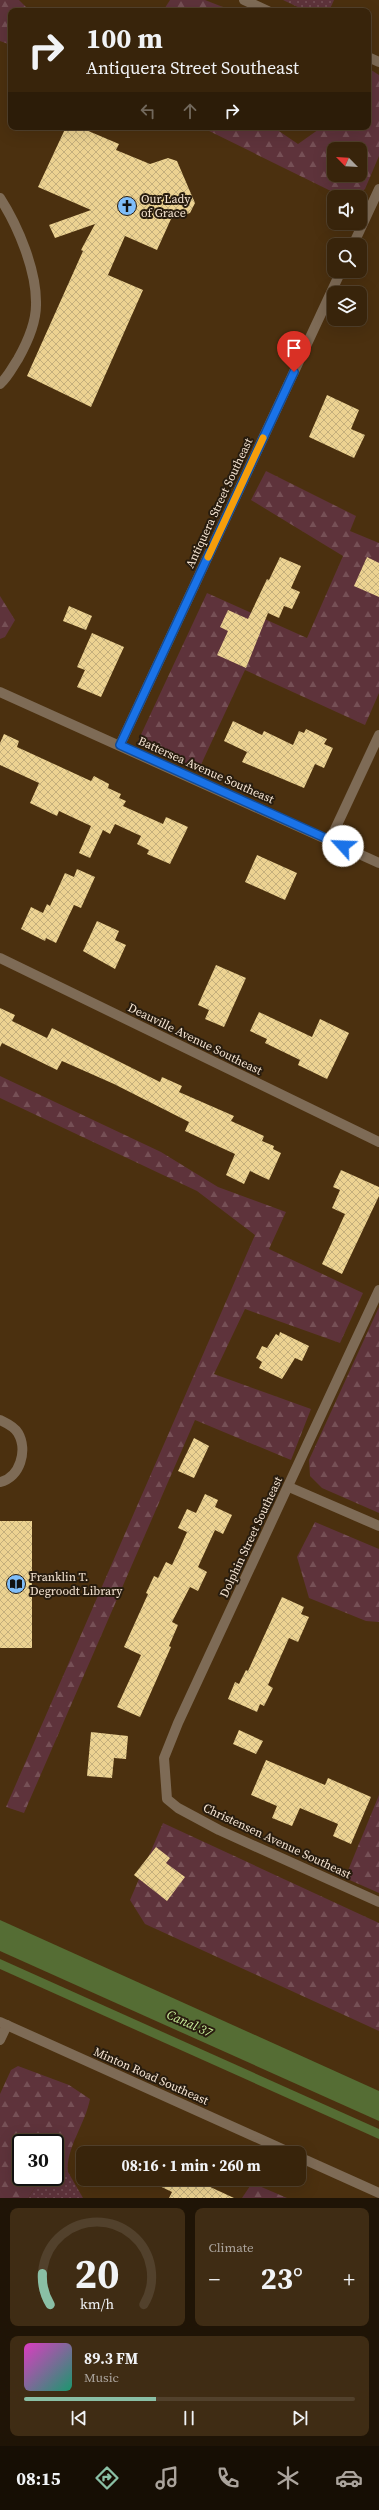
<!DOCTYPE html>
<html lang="en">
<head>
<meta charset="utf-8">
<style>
	:root { --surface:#38240b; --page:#3f2c14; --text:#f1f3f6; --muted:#aba49d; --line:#52412c; --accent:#8abfa5 }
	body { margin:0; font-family:"Source Serif 4",serif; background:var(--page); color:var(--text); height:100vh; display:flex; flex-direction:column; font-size:15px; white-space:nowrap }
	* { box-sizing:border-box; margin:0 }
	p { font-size:13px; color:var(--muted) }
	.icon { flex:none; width:22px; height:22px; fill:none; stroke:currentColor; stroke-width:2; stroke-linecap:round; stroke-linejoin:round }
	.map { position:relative; height:2198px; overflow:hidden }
	.side { display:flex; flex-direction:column; gap:10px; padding:10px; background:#1f1406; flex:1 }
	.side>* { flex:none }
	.banner { position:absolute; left:8px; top:8px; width:363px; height:122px; border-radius:8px; box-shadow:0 4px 16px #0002,0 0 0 1px var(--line); background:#38240b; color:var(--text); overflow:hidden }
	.needle { width:26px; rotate:294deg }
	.fabs { position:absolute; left:327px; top:142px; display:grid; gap:8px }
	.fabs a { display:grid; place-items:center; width:40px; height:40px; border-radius:8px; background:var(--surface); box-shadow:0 4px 16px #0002,0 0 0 1px var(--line); font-size:20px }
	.speed { position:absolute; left:12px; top:2134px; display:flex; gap:8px; font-size:20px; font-weight:700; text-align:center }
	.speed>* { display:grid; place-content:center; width:52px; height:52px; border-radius:50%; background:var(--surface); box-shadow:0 4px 16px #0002,0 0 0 1px var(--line); line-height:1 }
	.speed .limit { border:2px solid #111; border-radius:6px; background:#fff; color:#111 }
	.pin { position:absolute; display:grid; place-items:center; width:34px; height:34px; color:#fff; margin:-41px -17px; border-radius:50% 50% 50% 0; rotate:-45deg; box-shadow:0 0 4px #0007 }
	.pin .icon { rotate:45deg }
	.me { position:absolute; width:44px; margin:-22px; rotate:295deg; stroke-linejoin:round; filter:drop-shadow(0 0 3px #0008) }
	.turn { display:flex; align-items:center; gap:14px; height:84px; padding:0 12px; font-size:18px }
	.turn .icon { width:52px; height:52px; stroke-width:2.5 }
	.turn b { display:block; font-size:28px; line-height:34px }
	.lanes { display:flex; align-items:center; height:38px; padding:0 12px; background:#0003; justify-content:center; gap:20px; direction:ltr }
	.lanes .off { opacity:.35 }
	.big { font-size:30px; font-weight:700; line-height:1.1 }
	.side .card { flex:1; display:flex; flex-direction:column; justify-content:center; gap:6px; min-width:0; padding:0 14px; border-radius:8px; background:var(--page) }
	.side .dial { align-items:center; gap:0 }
	.dial svg { height:104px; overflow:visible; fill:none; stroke:var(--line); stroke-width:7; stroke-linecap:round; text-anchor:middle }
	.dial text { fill:var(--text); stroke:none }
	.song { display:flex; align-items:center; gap:12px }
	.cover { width:48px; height:48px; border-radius:6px; background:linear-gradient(135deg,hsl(310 70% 55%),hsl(160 70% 35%)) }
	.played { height:4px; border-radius:2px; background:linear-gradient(90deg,var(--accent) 40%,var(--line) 40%) }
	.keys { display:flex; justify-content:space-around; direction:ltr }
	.heat { display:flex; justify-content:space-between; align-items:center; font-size:22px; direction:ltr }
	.side .tiles { flex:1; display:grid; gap:10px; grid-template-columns:1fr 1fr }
	.card:last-child { grid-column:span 2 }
	.trip { position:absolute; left:76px; top:2146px; width:230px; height:40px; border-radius:8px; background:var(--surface); box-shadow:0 4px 16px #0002,0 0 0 1px var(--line); font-weight:700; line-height:40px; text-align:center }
	.menu { display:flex; height:64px; justify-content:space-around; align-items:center; background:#160e04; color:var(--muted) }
	.menu .icon { width:28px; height:28px }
	.menu .current { color:var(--accent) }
	.menu b { font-size:18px; color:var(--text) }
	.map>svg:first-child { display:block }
	.grass { fill:url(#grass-dots) }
	.forest { fill:url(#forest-firs); fill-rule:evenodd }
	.water { fill:#556d34 }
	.building { fill:url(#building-cross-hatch) }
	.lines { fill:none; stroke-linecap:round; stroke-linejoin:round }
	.service { stroke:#7e6b56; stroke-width:10 }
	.minor { stroke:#7e6b56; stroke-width:10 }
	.tertiary { stroke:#7e6b56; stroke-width:10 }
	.route-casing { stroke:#114b97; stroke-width:10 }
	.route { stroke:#1a73e8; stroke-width:7 }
	.slow { stroke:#f59e0b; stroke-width:7 }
	.labels { text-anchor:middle; stroke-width:4; stroke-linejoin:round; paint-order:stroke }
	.poi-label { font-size:12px; fill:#f6e5d3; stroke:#281c0e; text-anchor:start }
	.street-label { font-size:12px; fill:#f6e5d3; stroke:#281c0e }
	.water-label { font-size:13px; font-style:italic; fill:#cbf19c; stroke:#281c0e }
</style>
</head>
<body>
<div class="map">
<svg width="379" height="2198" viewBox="0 0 379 2198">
	<defs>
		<pattern id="grass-dots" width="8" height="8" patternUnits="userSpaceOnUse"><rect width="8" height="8" fill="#5e333b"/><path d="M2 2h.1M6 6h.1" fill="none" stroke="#765056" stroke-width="1.8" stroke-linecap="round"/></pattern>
		<pattern id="forest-firs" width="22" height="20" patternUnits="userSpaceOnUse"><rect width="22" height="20" fill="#5e333b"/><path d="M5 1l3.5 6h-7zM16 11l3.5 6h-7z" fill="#765056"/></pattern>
		<pattern id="building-cross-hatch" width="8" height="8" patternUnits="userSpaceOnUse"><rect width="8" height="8" fill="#ecd291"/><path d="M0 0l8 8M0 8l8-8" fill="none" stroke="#c4af7c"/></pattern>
	</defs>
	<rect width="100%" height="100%" fill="#4b300f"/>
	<!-- grass -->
	<g class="grass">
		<polygon points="283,0 334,0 329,11 306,11"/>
		<polygon points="55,2171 68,2172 83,2198 28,2198 42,2177 55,2177"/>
	</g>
	<!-- forest -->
	<g class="forest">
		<polygon points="0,0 19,0 30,11 11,11 11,45 0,41"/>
		<polygon points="170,0 205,0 233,11 163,11"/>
		<path d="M368,68L379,75V156L365,189L356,197H343L201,127H273L298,144L322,127H368ZM334,149H360V175H334Z"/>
		<polygon points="266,471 356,516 350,531 379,543 379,693 365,725 245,670 198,771 138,741 207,593 307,638 343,556 251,500"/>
		<polygon points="0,596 15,620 5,637 0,639"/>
		<polygon points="0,1076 161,1152 218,1187 286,1212 269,1249 363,1293 340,1343 245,1309 214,1374 311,1409 291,1460 195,1420 24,1813 6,1807 255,1235 197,1191 0,1098"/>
		<polygon points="379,1307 379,1513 322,1488 310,1476 309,1460"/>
		<polygon points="315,1522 379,1549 379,1622 366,1621 309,1598 297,1557"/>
		<polygon points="379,1795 379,1893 345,1878"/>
		<polygon points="163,1823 379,1923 379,2031 145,1924 130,1900"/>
		<path d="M18,2066L69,2085L90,2099C86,2122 65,2150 68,2172L55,2171V2143H21V2177H42L28,2198H0V2094L11,2070Z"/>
		<polygon points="252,2183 287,2198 242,2198"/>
	</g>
	<!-- water -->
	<g class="water">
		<polygon points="0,1920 379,2091 379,2121 0,1951"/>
		<polygon points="0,1959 379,2129 379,2139 0,1969"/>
	</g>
	<!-- building -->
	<g class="building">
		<polygon points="66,127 79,127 119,144 116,150 150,164 168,158 177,161 195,203 190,213 171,219 157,250 125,236 108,275 143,290 91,407 27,376 83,251 81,250 95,224 55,238 49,225 91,210 38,187"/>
		<polygon points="327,395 359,410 351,429 365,435 354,458 309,437"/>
		<polygon points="280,557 301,566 291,588 300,592 292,609 284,606 279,618 268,613 246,668 217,655 228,631 220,627 228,610 248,619 267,579 269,580"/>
		<polygon points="367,557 379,563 379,597 354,586"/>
		<polygon points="69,606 92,616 86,630 63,621"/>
		<polygon points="92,633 124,647 101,697 77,687 85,670 77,667"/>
		<polygon points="233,721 262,735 264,731 293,745 299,731 304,733 306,729 327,739 324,744 333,748 324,768 315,764 304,788 242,762 247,752 224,741"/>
		<polygon points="4,734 19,741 17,747 91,781 94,776 109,784 108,788 121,794 119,798 126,801 123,806 163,824 166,817 188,827 170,864 147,854 149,850 137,844 141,836 115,824 110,834 103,830 90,858 79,853 91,826 59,811 57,816 30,803 39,783 0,765 0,743"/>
		<polygon points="257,855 297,873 285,900 245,882"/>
		<polygon points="77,869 95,877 81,908 74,905 56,943 46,938 45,941 21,929 31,907 43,913 47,904 50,906 65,873 74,877"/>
		<polygon points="97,921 119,931 115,940 126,945 115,969 83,951"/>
		<polygon points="216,965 246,978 224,1027 205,1019 209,1010 198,1005"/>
		<polygon points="0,1008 15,1015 12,1021 47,1038 52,1028 160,1082 162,1077 182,1086 179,1092 234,1116 231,1121 264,1136 262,1141 274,1146 273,1149 281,1153 269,1180 250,1171 244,1184 226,1175 235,1154 185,1131 189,1122 114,1084 62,1061 57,1070 2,1043 0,1047"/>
		<polygon points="259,1012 312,1037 320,1019 349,1033 327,1079 298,1065 300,1060 265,1043 267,1039 250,1031"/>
		<polygon points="341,1170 379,1187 379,1196 342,1274 322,1264 345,1214 332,1208 340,1190 333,1187"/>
		<polygon points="280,1332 309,1346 302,1361 295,1358 282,1379 259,1368 262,1362 256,1358 262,1346 267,1348 276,1334 279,1336"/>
		<polygon points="194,1438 209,1446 194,1478 178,1471"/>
		<polygon points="205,1494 218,1500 215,1507 232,1515 223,1534 215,1530 198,1567 207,1572 198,1591 190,1587 172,1622 178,1625 169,1646 171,1647 140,1717 117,1707 141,1655 124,1647 148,1594 146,1593 154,1576 158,1578 166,1562 172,1565 180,1548 187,1532 178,1528 187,1509 196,1513"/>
		<rect x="0" y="1521" width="32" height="127"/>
		<polygon points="282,1597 304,1607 301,1614 309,1617 298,1642 289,1638 268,1685 273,1688 264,1706 260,1704 257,1712 228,1699 235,1682 239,1684 246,1670 248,1671"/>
		<polygon points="239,1730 263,1741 256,1754 233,1744"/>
		<polygon points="91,1732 128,1736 126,1759 114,1758 112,1778 87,1776"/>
		<polygon points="266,1760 325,1785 328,1778 371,1797 351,1844 333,1836 338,1824 300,1808 292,1826 272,1818 277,1806 251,1795"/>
		<polygon points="156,1847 170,1858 166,1863 185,1877 167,1901 134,1875"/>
		<polygon points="145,2179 193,2179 234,2198 169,2198 172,2192"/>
	</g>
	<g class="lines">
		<!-- service -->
		<g class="service">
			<path d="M0,198C18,226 37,271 36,305C36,323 27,343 18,359C12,368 8,377 0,384"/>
			<path d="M0,1420C6,1423 14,1426 18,1433C28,1450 20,1478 0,1482"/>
			<polyline points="0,2040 7,2025"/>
		</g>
		<!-- minor -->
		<g class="minor">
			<polyline points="244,0 268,11"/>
			<polyline points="368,57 379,62"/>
			<polyline points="353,245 379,189"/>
			<polyline points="0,692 379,863"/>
			<polyline points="120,745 341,271"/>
			<polyline points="330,840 379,735"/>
			<polyline points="0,958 379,1142"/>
			<polyline points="379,1290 178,1723 164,1758 167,1799 178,1808 219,1830 379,1902"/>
			<polyline points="289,1487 379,1526"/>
		</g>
		<!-- tertiary -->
		<g class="tertiary">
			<polyline points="0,2022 291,2153"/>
			<polyline points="299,2157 379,2193"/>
		</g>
	</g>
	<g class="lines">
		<defs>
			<polyline id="route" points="294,372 120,745 343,846"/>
		</defs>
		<!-- route casing -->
		<use href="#route" class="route-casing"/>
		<!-- route -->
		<use href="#route" class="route"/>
		<!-- slow -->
		<polyline class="slow" points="208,557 263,438"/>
	</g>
	<!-- icons -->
	<defs>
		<symbol id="church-disc" viewBox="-11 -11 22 22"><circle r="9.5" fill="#7fbdf9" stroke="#281c0e"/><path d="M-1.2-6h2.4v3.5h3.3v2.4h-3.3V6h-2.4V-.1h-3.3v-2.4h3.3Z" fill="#111"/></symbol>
		<symbol id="library-disc" viewBox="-11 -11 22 22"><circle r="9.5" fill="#7fbdf9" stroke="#281c0e"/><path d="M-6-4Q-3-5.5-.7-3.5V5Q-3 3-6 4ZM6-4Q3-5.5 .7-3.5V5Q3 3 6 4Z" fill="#111"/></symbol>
	</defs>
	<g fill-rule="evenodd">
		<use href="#church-disc" x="116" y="195" width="22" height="22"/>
		<use href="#library-disc" x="5" y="1573" width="22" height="22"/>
	</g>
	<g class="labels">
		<!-- poi labels -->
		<g class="poi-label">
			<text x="141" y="203">Our Lady<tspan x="141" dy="14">of Grace</tspan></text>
			<text x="30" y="1581">Franklin T.<tspan x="30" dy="14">Degroodt Library</tspan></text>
		</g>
		<!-- street labels -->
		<g class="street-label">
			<text transform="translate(219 503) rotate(-65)" y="4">Antiquera Street Southeast</text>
			<text transform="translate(206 770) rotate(24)" y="4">Battersea Avenue Southeast</text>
			<text transform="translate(195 1039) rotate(26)" y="4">Deauville Avenue Southeast</text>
			<text transform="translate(251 1537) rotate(-65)" y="4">Dolphin Street Southeast</text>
			<text transform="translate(277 1841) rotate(25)" y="4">Christensen Avenue Southeast</text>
			<text transform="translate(151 2076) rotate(24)" y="4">Minton Road Southeast</text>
		</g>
		<!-- water labels -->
		<g class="water-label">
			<text transform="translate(190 2023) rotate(24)" y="5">Canal 37</text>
		</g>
	</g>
</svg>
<div class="fabs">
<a><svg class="needle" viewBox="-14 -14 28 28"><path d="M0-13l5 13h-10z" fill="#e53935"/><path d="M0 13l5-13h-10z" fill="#aba49d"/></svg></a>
<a><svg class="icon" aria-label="sound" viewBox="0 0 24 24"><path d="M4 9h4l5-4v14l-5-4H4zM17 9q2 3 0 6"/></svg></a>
<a><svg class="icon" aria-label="search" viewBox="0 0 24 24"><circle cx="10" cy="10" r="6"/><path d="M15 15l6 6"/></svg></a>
<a><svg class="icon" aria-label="layers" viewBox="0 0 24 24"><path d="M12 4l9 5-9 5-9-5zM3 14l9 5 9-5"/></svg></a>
</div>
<div class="speed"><div class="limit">30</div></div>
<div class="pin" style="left:294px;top:372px;background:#d93025"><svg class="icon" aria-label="arrive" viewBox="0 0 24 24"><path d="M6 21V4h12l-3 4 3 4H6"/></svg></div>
<svg class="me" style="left:343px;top:846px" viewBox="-20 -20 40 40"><circle r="19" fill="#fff"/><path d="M0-13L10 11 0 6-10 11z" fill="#1a73e8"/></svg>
<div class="trip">08:16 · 1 min · 260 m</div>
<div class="banner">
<div class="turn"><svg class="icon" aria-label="right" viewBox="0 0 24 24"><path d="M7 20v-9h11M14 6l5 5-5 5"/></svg><div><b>100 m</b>Antiquera Street Southeast</div></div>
<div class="lanes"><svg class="icon off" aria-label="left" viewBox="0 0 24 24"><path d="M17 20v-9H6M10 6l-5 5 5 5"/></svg><svg class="icon off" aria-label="ahead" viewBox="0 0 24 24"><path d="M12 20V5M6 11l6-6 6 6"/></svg><svg class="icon" aria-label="right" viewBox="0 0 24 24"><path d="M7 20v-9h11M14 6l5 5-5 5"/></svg></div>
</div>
</div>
<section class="side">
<div class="tiles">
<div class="card dial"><svg viewBox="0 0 100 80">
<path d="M14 69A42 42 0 1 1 86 69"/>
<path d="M14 69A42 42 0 0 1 8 45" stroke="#8abfa5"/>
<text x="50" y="56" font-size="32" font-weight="700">20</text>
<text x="50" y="72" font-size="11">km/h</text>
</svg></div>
<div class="card"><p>Climate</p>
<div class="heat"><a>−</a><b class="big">23°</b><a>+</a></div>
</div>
<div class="card">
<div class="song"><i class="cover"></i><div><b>89.3 FM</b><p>Music</p></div></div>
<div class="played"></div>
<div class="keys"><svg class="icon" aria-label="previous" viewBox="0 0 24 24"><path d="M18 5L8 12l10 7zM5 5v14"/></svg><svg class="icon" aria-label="pause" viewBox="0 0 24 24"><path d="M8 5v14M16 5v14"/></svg><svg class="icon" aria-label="next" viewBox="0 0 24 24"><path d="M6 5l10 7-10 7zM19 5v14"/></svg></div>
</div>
</div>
</section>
<nav class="menu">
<b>08:15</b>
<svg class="icon current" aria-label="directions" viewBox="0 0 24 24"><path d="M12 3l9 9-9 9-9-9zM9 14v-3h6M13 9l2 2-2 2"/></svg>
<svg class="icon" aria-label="music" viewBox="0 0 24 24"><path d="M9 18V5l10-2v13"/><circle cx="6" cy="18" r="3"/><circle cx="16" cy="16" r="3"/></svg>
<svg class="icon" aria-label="phone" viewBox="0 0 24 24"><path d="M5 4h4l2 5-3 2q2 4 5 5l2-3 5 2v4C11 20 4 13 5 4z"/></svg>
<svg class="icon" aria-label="climate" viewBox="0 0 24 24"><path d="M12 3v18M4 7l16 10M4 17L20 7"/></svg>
<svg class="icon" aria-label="car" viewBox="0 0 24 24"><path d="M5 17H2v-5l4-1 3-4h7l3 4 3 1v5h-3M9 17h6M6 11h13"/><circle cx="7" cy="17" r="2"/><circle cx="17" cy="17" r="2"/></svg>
</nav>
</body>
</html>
